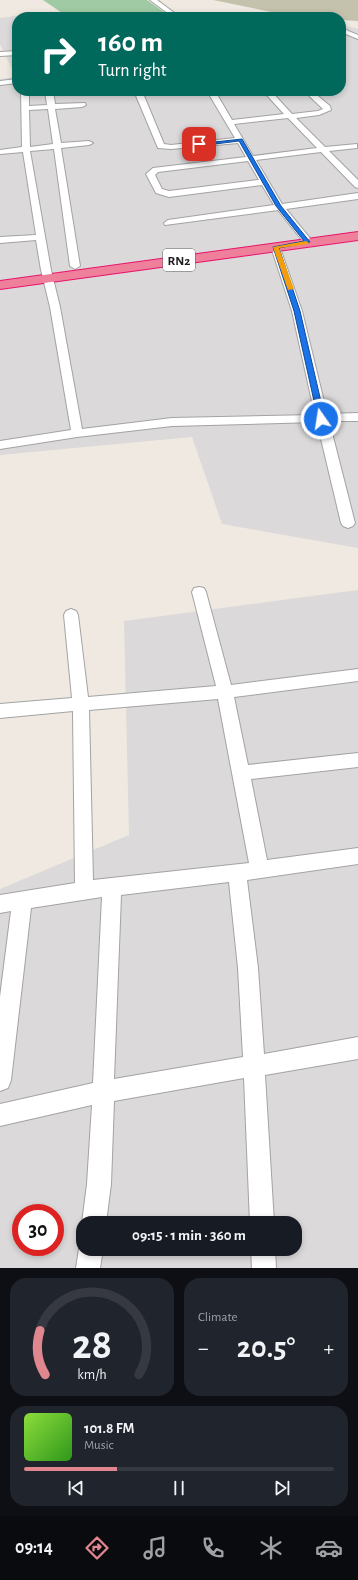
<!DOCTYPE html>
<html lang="en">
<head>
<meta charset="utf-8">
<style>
	:root { --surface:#171b24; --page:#20242c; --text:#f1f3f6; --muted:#9ea1a6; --line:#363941; --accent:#df868e }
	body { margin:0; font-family:"Alegreya Sans",sans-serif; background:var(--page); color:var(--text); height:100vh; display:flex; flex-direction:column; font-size:15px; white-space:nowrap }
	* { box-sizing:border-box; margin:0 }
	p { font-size:13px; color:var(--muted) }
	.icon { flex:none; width:22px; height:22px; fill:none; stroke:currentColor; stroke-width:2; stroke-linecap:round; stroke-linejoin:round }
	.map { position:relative; height:1268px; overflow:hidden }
	.side { display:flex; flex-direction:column; gap:10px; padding:10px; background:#0d0f14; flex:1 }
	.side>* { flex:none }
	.top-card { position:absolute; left:12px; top:12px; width:334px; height:84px; border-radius:16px; box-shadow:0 2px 6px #0003; background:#00695c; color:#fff; overflow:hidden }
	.speed { position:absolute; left:12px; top:1204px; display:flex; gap:8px; font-size:20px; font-weight:700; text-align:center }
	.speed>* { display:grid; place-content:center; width:52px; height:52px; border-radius:50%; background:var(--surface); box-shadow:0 2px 6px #0003; line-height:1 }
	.speed .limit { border:6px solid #d22; background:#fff; color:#111 }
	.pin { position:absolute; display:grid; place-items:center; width:34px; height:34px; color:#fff; margin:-17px; border-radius:8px; box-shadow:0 2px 6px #0006 }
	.me { position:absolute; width:44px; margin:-22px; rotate:347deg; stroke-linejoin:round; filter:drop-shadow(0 0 3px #0008) }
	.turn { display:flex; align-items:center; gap:14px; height:84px; padding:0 20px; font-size:18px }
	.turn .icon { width:52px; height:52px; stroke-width:2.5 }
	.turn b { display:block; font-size:28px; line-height:34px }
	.big { font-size:30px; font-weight:600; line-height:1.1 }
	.side .tile { flex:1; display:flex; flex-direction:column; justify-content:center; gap:6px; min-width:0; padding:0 14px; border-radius:16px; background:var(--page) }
	.side .dial { align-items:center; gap:0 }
	.dial svg { height:104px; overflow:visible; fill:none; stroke:var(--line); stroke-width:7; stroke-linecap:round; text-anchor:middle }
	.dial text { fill:var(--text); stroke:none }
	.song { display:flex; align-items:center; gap:12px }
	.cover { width:48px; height:48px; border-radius:6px; background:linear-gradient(135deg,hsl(90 70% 55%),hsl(110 70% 35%)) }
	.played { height:4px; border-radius:2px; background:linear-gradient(90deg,var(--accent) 30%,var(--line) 30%) }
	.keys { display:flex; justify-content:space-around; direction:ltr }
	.heat { display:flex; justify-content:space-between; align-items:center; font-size:22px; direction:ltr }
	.side .tiles { flex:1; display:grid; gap:10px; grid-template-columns:1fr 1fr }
	.tile:last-child { grid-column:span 2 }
	.trip { position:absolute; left:76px; top:1216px; width:226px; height:40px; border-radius:16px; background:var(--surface); box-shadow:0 2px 6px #0003; font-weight:600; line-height:40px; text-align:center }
	.tabs { display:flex; height:64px; justify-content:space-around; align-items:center; background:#090b0e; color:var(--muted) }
	.tabs .icon { width:28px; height:28px }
	.tabs .active { color:var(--accent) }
	.tabs b { font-size:18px; color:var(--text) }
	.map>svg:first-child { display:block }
	.residential { fill:#dbd9d9; fill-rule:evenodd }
	.construction { fill:#c4c2ac }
	.cemetery { fill:#a0caa3 }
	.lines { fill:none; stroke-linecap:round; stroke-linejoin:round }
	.street-casing { stroke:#a3a3a3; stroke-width:2 }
	.highway-casing { stroke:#e8136b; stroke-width:2 }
	.street { fill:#fff; fill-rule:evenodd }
	.highway { fill:#ef809c; fill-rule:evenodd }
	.route { fill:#1a73e8; stroke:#114b97 }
	.slow { fill:#f59e0b }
	.labels { text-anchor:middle; stroke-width:3; stroke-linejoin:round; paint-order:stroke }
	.shield { fill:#fff; stroke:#606060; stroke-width:1 }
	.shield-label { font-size:13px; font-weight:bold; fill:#1c1c1c }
</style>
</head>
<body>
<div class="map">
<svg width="358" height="1268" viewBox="0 0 358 1268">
	<rect width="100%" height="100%" fill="#efe9e1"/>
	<!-- residential -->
	<g class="residential">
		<polygon points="22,15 25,17 17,17 17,91 341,91 341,25 358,29 358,548 222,524 192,437 0,455 0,79 16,77 0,44 0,18"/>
		<path d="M358,590V1268H0V889L129,835L124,621ZM21,1213H55V1247H21ZM83,1223H295V1249H83Z"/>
	</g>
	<!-- construction -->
	<polygon class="construction" points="213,0 358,0 358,21 341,20 341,17 314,17 281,14"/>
	<!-- cemetery -->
	<polygon class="cemetery" points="43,0 147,0 171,17 68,17"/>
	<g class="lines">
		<defs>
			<g id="street">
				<polygon points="150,0 157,0 180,17 173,17"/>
				<polygon points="341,28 358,35 358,39 341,32"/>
				<polygon points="17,51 17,55 0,56 0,52"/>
				<polygon points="17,79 17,83 0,85 0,81"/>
				<path d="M21,91H29V106L47,105L45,91H53L55,104L85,103L86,105L82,107L55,109L61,143L89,141L93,143L89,145L61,148L80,266L75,269L70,266L54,149L30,151L51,270L60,307L82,429L172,418L315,415L292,311L271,247L273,245H279L302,311L327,414L358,413V421H329L355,523L353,526L348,528L343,526L341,523L317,422L172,426L77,437L0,449V441L71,430L50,307L41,270L36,240L0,243V237L36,235L23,152L0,154V150L22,147ZM48,109L53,144L30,147L29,110Z"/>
				<path d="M134,91H142L164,144L171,145L235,138L207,91H215L232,120L284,114L263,91H271L292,114L318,111L323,109L304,91H312L330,106L331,110L319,115L296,118L325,147L357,144V148L329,151L358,180V188L355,187L321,152L256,160L282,204L358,193V199L286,209L313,242L308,245L305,244L278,210L165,225L164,223L168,220L274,205L262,185L169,197L156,193L146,174L153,168L246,157L238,143L171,149L158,148ZM288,118L317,148L253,156L234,124ZM248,161L259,180L169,191L162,189L155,175L158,172Z"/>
				<path d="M199,587L204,588L206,592L231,685L358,669V681L234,697L248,765L358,753V767L251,779L267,860L358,848V864L247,880L258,968L264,1054L358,1037V1059L265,1075L274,1223H250L244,1078L114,1101L111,1184L106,1223H83V1225L82,1223L87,1184L92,1105L0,1126V1104L93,1083L102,897L31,908L11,1080L8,1088L0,1091V997L11,911L0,913V895L75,883L73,711L0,718V704L72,698L64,615L66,611L71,609L76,611L78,615L88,697L216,686L192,592L194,588ZM218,699L249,863L93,880L89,710ZM229,882L238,968L243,1057L114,1079L121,895Z"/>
				<polygon points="83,1241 83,1249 103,1249 100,1268 76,1268 79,1249"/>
				<polygon points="251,1249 275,1249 276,1268 252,1268"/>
			</g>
			<polygon id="highway" points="358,232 358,240 0,289 0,281"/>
		</defs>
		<!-- street casing -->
		<use href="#street" class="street-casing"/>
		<!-- highway casing -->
		<use href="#highway" class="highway-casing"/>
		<!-- street -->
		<use href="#street" class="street"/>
		<!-- highway -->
		<use href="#highway" class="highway"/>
	</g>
	<!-- route -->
	<polygon class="route" points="242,139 281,206 310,242 279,248 300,311 325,419 324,420 321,421 318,419 294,311 273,247 304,241 276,206 239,141 199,146 196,144"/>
	<!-- slow -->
	<polygon class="slow" points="306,241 309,243 308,244 279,248 294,289 288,290 273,247"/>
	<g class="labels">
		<!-- shield labels -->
		<rect class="shield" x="163" y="249" width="32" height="22" rx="3"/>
		<g class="shield-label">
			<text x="179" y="265">RN2</text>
		</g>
	</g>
</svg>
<div class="speed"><div class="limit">30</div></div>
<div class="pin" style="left:199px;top:144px;background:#d93025"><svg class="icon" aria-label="arrive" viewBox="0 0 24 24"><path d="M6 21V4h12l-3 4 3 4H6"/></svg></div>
<svg class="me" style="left:321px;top:419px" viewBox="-20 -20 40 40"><circle r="17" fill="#1a73e8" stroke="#fff" stroke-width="3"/><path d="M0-11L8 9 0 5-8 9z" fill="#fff"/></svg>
<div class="trip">09:15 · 1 min · 360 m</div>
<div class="top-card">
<div class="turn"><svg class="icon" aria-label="right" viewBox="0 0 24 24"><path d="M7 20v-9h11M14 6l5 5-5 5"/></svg><div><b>160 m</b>Turn right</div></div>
</div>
</div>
<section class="side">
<div class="tiles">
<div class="tile dial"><svg viewBox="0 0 100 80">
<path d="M14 69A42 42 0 1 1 86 69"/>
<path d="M14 69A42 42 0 0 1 10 35" stroke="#df868e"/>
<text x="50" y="56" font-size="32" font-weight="700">28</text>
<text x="50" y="72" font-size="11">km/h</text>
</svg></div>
<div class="tile"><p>Climate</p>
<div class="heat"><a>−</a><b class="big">20.5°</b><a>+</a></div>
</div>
<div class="tile">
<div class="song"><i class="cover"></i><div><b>101.8 FM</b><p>Music</p></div></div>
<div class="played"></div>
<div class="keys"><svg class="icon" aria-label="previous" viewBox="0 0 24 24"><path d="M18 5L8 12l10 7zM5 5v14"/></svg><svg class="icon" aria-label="pause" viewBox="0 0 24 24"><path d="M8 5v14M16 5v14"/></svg><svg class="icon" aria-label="next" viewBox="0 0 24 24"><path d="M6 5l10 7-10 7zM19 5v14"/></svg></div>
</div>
</div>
</section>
<nav class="tabs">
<b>09:14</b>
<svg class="icon active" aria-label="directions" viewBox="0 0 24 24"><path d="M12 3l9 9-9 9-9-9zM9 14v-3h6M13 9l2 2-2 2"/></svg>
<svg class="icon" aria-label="music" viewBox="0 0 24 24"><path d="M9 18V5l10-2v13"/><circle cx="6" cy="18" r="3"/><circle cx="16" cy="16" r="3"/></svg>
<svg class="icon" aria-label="phone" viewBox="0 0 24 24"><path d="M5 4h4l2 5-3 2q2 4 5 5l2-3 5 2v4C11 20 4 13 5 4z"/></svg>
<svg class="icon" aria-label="climate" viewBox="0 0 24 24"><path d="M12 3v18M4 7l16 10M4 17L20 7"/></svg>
<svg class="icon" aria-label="car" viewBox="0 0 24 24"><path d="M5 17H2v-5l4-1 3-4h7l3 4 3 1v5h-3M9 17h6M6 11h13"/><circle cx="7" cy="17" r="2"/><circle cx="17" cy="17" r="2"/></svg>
</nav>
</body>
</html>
